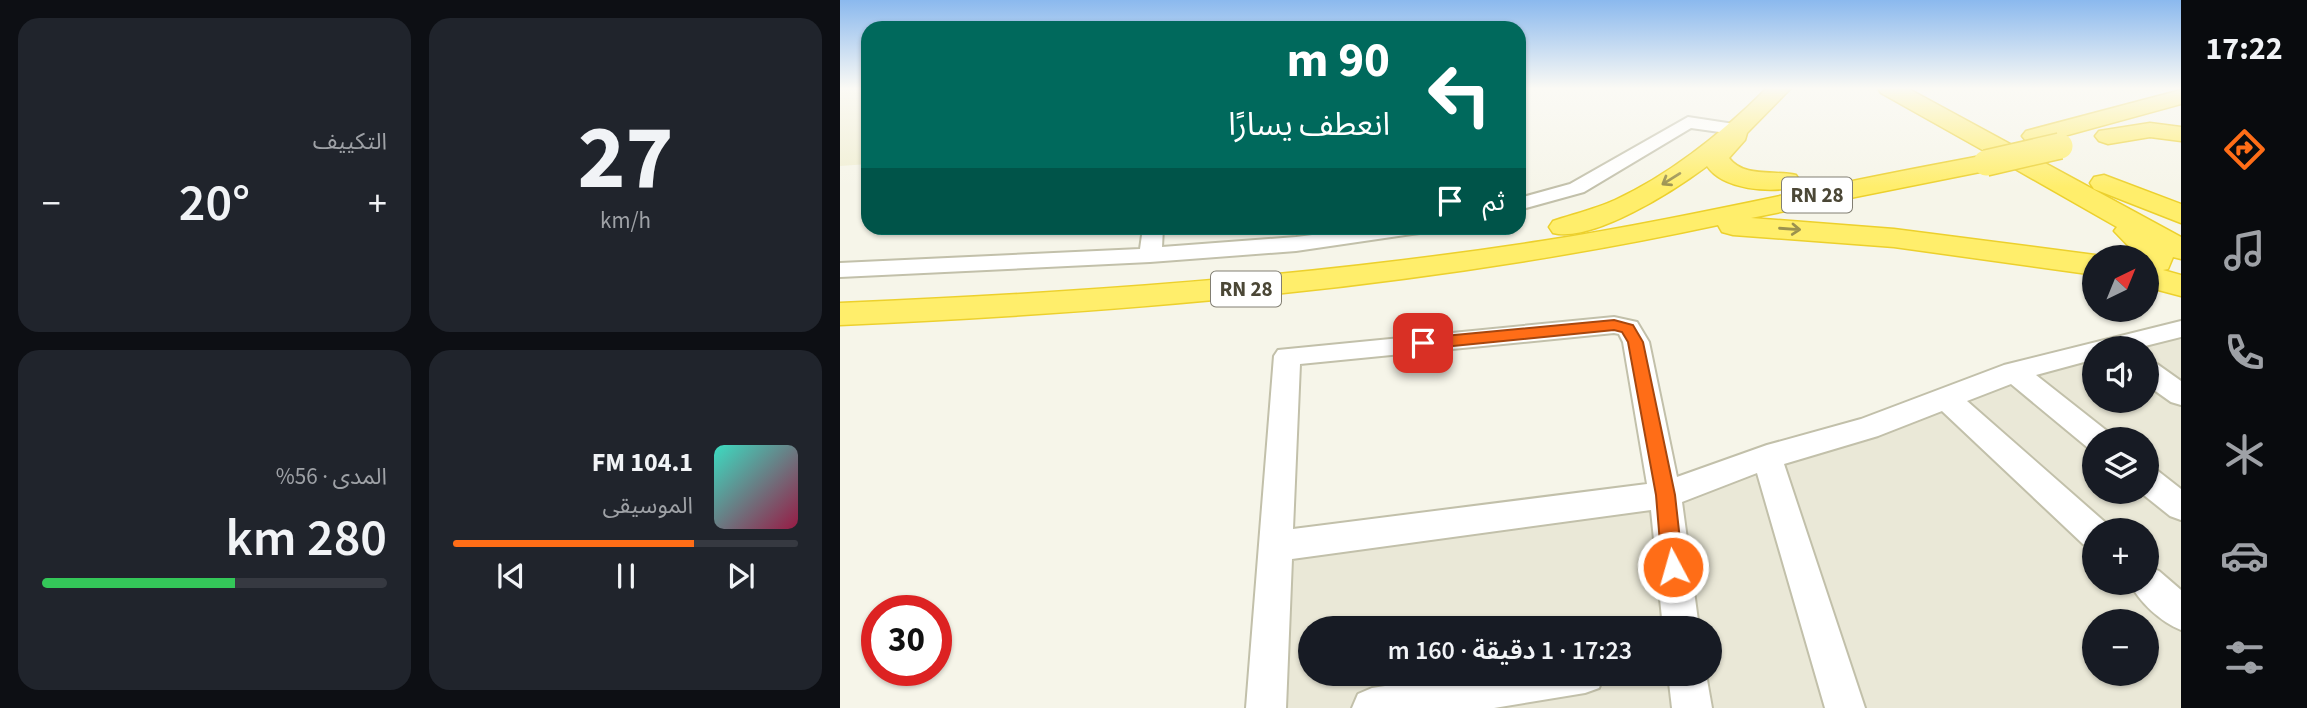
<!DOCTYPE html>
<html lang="ar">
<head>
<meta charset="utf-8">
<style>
	:root { --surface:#171b24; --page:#20242c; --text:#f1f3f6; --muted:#9ea1a6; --line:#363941; --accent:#ff6d17 }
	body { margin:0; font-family:"Source Sans 3","Noto Sans Arabic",sans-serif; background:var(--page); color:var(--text); direction:rtl; height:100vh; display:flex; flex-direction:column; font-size:26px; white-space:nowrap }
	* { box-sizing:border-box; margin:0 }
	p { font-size:23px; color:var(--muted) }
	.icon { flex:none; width:38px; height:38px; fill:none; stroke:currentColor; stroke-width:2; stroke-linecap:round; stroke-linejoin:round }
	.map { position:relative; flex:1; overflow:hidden; direction:ltr }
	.panel { display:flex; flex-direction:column; gap:18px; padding:18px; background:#0d0f14; width:840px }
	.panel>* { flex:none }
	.top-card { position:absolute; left:21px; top:21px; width:665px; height:214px; border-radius:21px; box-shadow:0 2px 5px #0004; direction:rtl; background:#00695c; color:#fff; overflow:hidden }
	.needle { width:46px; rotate:43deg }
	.controls { position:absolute; left:1242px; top:245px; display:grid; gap:14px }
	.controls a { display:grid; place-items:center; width:77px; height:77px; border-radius:50%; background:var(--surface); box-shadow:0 2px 5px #0004; font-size:35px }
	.speed { position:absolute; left:21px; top:595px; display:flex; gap:14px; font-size:35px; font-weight:700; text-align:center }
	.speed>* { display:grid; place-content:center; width:91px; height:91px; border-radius:50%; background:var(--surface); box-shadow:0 2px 5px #0004; line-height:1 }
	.speed .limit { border:10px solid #d22; background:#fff; color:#111 }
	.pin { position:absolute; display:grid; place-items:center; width:60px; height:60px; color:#fff; margin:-30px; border-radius:14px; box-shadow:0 4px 10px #0006 }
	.me { position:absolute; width:77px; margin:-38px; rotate:354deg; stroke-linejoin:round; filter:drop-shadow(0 0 5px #0008) }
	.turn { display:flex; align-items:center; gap:24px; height:147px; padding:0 21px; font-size:32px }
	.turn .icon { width:91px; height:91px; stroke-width:2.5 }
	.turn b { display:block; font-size:49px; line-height:60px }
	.then { display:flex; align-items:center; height:66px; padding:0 21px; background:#0003; gap:14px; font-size:26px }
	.big { font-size:52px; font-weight:600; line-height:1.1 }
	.panel .card { flex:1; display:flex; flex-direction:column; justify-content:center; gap:10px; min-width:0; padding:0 24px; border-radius:21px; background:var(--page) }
	.panel .dial { align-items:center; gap:0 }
	.dial b { font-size:91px; line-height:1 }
	.song { display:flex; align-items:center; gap:21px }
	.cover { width:84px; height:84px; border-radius:10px; background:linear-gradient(135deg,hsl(170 70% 55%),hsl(340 70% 35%)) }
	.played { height:7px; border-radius:4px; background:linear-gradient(90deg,var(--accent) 70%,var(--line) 70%) }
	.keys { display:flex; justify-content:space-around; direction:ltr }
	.heat { display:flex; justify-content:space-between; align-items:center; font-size:38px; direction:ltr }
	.charge { height:10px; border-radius:5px; background:linear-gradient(90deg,#34c759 56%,var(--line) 0) }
	.panel .tiles { flex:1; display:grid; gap:18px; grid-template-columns:repeat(2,1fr) }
	.trip { position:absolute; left:458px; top:616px; width:424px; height:70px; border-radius:35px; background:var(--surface); box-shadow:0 2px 5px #0004; font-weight:600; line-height:70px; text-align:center; direction:rtl }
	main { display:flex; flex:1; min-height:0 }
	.tab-bar { display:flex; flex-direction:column; width:126px; justify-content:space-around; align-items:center; background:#090b0e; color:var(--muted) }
	.tab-bar .icon { width:49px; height:49px }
	.tab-bar .active { color:var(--accent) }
	.tab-bar b { font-size:32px; color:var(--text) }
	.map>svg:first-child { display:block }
	.residential { fill:#eae8d7; fill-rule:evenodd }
	.education { fill:#f0eed2 }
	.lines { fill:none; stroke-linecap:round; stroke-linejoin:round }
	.minor-casing { stroke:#c2c0aa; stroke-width:4 }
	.highway-casing { stroke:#ecd02d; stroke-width:3 }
	.minor { fill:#fff; fill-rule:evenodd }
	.highway { fill:#ffee6b; fill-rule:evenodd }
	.highway-bridge-casing { stroke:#ecd02d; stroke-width:28; stroke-linecap:butt }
	.highway-bridge { stroke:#ffee6b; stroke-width:25 }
	.oneway { stroke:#9c924e }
	.route { fill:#ff6d17; stroke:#a6470f; stroke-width:2 }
	.labels { text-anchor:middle; stroke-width:5; stroke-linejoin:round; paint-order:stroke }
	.shield { fill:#fff; stroke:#817e72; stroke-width:2 }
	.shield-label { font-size:21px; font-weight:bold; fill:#4b4736 }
</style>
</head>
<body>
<main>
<nav class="tab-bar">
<b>17:22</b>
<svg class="icon active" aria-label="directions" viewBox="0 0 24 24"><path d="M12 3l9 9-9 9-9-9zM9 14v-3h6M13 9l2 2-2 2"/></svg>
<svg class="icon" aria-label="music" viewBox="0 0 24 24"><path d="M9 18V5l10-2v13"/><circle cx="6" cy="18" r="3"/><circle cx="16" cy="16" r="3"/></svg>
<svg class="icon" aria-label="phone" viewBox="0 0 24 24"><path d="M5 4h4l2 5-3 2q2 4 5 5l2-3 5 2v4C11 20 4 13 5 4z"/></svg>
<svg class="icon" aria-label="climate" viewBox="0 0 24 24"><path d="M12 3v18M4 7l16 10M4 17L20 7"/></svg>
<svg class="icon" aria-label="car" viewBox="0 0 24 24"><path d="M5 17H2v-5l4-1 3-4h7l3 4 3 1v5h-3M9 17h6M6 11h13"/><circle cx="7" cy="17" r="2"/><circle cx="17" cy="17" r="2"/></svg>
<svg class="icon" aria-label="filters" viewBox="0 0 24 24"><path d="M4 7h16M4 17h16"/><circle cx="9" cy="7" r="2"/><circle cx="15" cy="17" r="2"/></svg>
</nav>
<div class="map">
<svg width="1341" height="708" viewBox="0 0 1341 708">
	<rect width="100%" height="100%" fill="#f6f5e9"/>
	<!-- residential -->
	<g class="residential">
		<polygon points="1341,334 1341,390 1307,366 1307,348 1283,348"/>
		<polygon points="1255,356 1255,401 1307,401 1307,375 1341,400 1341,500 1307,473 1307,439 1265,439 1185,375"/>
		<path d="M1174,378L1255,444V492H1307L1341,514V708H1015L935,461ZM1255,530H1307V583H1255ZM1255,621H1307V674H1255Z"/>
		<polygon points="922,466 996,708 862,708 856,674 870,674 870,628 850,628 834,500"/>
		<polygon points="818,503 831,628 471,628 471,674 838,674 843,708 436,708 445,552"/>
	</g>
	<!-- education -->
	<polygon class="education" points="0,89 28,89 28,164 0,166"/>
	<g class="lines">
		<defs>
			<g id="minor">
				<polygon points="848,117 894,124 903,129 894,134 851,128 744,192 679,210 679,198 730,184"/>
				<polygon points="303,228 323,228 322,247 456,237 529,228 583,228 580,233 572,234 456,251 310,262 0,277 0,263 300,249"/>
				<path d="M774,317L797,322L809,342L837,477L927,445L1021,419L1164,365L1341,321V337L1297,348H1255V359L1196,375L1267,431L1272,439H1255V450L1247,447L1171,384L1127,401L1267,524L1270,530H1255V548L1243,544L1102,411L1038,436L944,464L1025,708H985L917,473L842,502L859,628H823L811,510L452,559L446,708H406L434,356L438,350ZM774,333L779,334L783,342L807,484L453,529L460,364Z"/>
				<polygon points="1307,362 1317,364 1341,381 1341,405 1331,402 1307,385"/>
				<polygon points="1307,468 1318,471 1341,489 1341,520 1330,516 1300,492 1307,492"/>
				<path d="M1307,566L1319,571L1341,590V630C1321,622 1299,602 1290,583H1307Z"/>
				<polygon points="623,674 764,674 759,688 745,693 654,708 512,708 518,694 532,688"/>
				<polygon points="828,674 866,674 872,708 832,708"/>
			</g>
			<g id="highway">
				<path d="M927,88H951L907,133L905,140L889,158C904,178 934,170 956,175L960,181L956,187C930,193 883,190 867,166C835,190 753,243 713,233L709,227L713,221C734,214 755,209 775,200C831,174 883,132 927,88Z"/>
				<path d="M1038,88H1067L1341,237V259L1333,257L1328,269L1323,270L1341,275V296L1307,287V257H1299L1274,231L1277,227L1156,158L1159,163L1155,169L911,218L1054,229L1255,255L1262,257H1255V275L1054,247L893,235L882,232L878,225C589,287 295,312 0,325V303C235,293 470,277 702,241C837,220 970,188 1104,163L1146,155L1155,157L1041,93Z"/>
				<polygon points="1341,90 1341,104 1195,144 1186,141 1182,136 1186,131"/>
				<polygon points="1310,123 1341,127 1341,141 1310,137 1268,144 1259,141 1255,136 1259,131"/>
				<polygon points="1264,175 1341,204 1341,223 1254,189 1250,183 1254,177"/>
			</g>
		</defs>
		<!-- minor casing -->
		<use href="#minor" class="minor-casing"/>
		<!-- highway casing -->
		<use href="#highway" class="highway-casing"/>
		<!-- minor -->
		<use href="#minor" class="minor"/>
		<!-- highway -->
		<use href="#highway" class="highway"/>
		<defs>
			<polyline id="highway-bridge" points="1146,163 1220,146"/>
		</defs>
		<!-- highway-bridge casing -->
		<use href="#highway-bridge" class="highway-bridge-casing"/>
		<!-- highway-bridge -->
		<use href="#highway-bridge" class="highway-bridge"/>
	</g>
	<!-- one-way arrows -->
	<defs><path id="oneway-shaft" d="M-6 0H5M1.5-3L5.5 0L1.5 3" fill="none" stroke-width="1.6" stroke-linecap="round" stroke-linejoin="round" transform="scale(1.75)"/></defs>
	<g class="oneway">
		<use href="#oneway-shaft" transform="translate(831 179) rotate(148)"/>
		<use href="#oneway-shaft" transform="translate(950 229) rotate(4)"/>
	</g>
	<!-- sky -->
	<linearGradient id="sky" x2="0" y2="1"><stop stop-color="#8bb9ee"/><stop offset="0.47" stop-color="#fbfaf5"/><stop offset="1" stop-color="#fbfaf5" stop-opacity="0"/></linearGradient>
	<rect width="1341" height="188" fill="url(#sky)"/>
	<!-- route -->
	<polygon class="route" points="774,320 793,325 803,342 835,495 843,567 840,573 833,576 825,573 822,567 816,495 788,342 782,332 774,330 583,349 575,343 583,338"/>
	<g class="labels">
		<!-- shield labels -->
		<g class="shield">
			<rect x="942" y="177.5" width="70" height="35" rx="5"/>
			<rect x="371" y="271.5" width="70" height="35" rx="5"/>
		</g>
		<g class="shield-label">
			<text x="977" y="202">RN 28</text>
			<text x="406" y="296">RN 28</text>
		</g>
	</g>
</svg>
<div class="controls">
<a><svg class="needle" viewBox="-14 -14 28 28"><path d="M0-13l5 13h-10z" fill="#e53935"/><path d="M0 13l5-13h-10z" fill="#9ea1a6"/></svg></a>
<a><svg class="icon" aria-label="sound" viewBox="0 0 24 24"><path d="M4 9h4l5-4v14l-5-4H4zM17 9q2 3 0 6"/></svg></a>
<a><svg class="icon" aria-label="layers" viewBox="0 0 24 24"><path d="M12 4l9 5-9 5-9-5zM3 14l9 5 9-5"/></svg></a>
<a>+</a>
<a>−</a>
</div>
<div class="speed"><div class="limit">30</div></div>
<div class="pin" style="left:583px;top:343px;background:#d93025"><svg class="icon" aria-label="arrive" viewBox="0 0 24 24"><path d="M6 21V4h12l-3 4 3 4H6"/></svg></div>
<svg class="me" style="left:833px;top:567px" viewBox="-20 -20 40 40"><circle r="17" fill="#ff6d17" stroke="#fff" stroke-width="3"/><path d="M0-11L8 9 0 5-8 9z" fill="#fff"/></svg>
<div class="trip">17:23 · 1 دقيقة · 160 m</div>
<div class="top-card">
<div class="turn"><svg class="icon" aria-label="left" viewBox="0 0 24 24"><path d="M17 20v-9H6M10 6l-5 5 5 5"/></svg><div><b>90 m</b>انعطف يسارًا</div></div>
<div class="then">ثم<svg class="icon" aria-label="arrive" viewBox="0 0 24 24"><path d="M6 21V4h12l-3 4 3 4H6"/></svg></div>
</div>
</div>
<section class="panel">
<div class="tiles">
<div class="card dial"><b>27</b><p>km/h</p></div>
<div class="card"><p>التكييف</p>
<div class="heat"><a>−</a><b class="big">20°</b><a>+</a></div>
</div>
<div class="card">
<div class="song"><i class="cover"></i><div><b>104.1 FM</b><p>الموسيقى</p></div></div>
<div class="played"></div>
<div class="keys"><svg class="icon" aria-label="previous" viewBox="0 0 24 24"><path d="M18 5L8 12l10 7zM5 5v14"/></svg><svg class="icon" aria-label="pause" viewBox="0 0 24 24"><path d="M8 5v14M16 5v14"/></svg><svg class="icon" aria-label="next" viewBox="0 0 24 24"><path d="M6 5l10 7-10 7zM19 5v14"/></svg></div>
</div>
<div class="card"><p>المدى · 56%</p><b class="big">280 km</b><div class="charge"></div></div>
</div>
</section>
</main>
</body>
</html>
